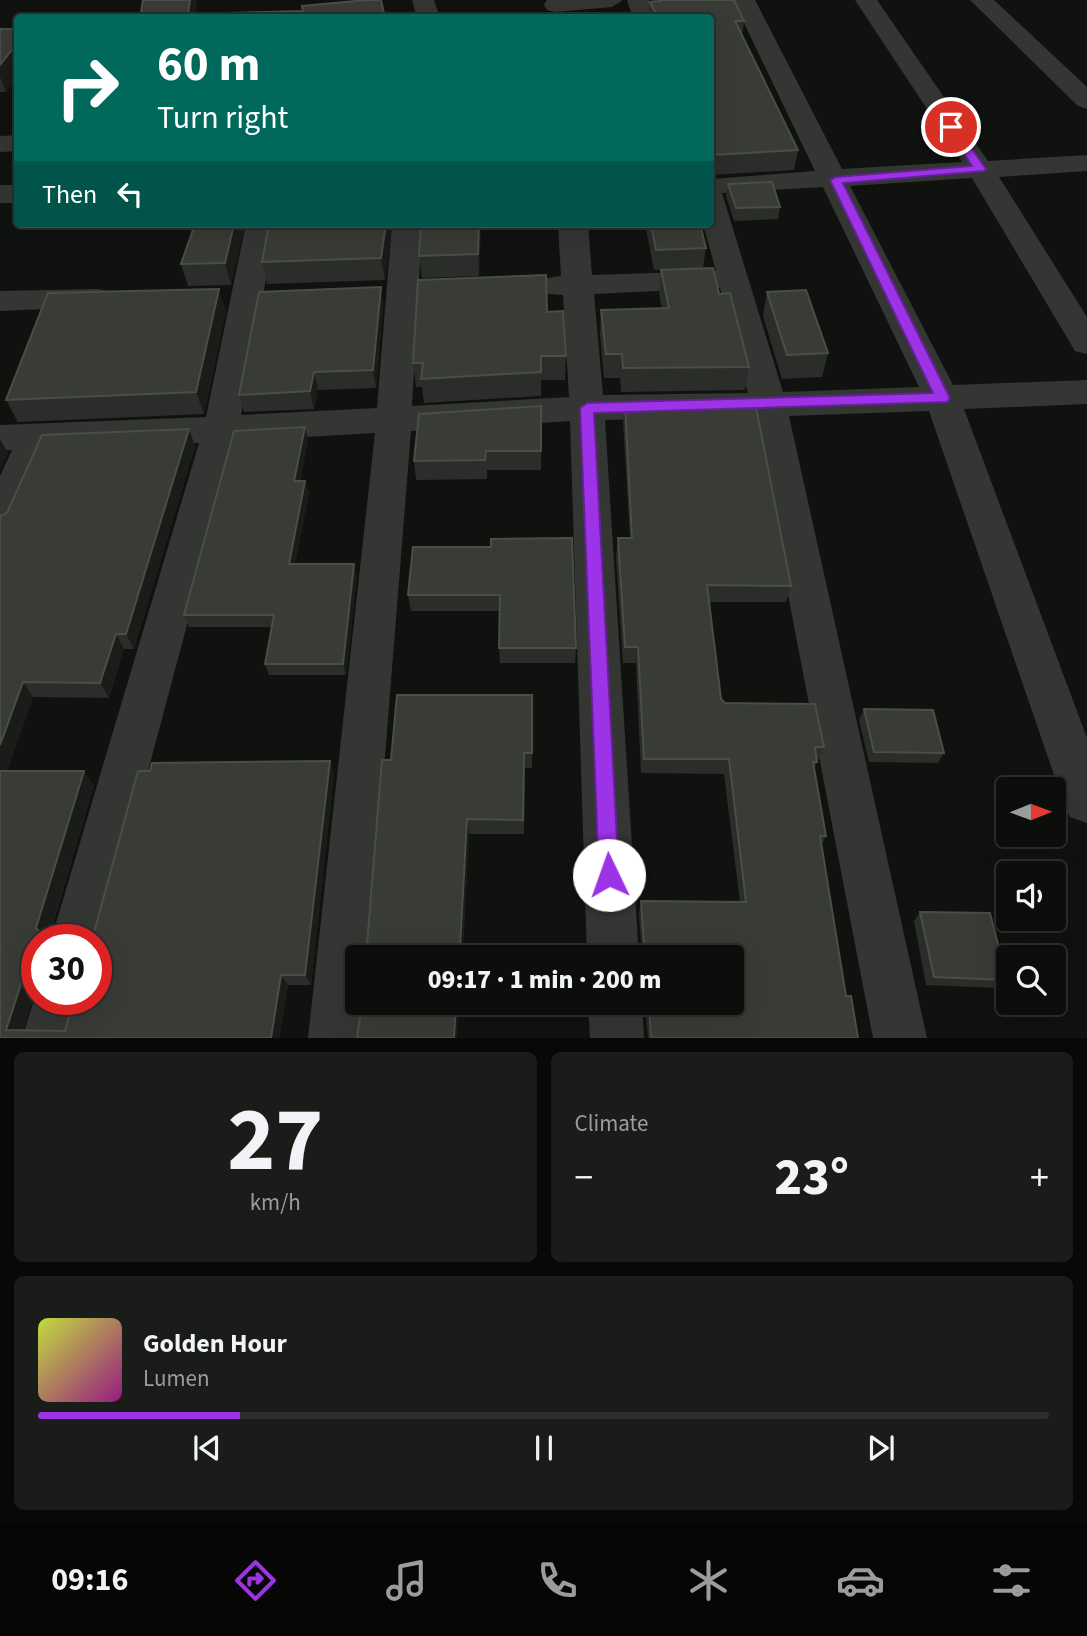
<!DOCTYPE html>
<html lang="en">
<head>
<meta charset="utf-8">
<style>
	:root { --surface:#0c0e0c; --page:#1a1c1a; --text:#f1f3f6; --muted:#9a9c9d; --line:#2c2e2d; --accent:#9d33e7 }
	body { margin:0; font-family:"Source Sans 3",sans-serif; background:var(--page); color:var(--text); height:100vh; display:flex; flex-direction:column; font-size:26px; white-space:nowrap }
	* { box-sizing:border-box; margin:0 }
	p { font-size:23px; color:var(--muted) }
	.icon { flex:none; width:38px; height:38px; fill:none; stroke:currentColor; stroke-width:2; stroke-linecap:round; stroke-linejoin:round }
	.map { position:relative; height:1038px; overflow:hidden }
	.sheet { display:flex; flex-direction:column; gap:14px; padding:14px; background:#070807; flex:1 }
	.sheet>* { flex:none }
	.guide { position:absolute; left:14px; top:14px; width:700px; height:214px; border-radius:7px; box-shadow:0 7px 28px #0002,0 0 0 2px var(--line); background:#00695c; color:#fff; overflow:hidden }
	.needle { width:46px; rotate:89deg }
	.controls { position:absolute; left:996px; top:777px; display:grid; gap:14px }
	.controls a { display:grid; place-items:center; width:70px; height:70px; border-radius:7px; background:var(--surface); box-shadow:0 7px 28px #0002,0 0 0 2px var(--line); font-size:35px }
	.speed { position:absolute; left:21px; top:924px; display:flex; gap:14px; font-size:35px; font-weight:700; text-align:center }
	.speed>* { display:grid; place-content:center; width:91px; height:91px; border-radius:50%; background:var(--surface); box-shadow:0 7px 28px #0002,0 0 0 2px var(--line); line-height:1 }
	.speed .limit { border:10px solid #d22; background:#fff; color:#111 }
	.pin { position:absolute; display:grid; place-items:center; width:60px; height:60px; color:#fff; margin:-30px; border:4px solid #fff; border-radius:50%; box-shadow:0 2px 7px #0007 }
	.me { position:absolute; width:77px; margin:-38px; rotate:357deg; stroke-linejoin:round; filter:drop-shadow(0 0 5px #0008) }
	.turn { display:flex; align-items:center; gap:24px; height:147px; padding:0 28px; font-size:32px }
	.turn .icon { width:91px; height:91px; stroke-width:2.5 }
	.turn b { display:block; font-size:49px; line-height:60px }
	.then { display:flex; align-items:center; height:66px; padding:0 28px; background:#0003; gap:14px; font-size:26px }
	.big { font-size:52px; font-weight:800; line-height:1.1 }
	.sheet .widget { flex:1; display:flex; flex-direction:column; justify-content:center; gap:10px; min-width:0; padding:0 24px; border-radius:10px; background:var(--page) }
	.sheet .dial { align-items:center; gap:0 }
	.dial b { font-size:91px; line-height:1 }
	.song { display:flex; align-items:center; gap:21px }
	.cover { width:84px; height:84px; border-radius:10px; background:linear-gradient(135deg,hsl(70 70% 55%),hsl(310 70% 35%)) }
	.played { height:7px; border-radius:4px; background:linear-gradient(90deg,var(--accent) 20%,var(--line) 20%) }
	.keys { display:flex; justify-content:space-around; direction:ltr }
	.heat { display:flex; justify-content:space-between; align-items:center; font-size:38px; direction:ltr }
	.sheet .tiles { flex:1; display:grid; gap:14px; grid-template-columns:1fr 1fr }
	.widget:last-child { grid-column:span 2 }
	.trip { position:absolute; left:345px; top:945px; width:399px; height:70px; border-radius:7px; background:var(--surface); box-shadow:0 7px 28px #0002,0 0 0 2px var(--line); font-weight:800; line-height:70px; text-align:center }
	.tabs { display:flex; height:112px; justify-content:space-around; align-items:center; background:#050605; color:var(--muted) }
	.tabs .icon { width:49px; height:49px }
	.tabs .on { color:var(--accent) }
	.tabs b { font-size:32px; color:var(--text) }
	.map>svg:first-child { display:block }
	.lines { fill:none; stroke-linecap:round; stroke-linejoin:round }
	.minor { fill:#333632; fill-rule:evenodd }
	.wall { fill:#2a2d29; fill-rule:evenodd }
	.shaded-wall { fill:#1a1c1a }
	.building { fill:#383b36; stroke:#4a4e47; stroke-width:2 }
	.route { fill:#9d33e7; stroke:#662196; stroke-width:2 }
</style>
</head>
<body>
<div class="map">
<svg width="1087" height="1038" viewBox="0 0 1087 1038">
	<rect width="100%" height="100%" fill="#101210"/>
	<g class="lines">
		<!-- minor -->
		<g class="minor">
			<polygon points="412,0 434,0 440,18 417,18"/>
			<polygon points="547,0 623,0 612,7 555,12 547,10 544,5"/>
			<polygon points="627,0 649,0 656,18 633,18"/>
			<path d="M733,0H755L842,169L962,162L855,0H877L988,161L1087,155V171L999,177L1087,317V354L1075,351L972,178L850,186L953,385L1087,380V404L964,409L1087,738V823L1070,817L1063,801L929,411L789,416L927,1038H873L754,417L605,420L639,957H587L570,421L411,431L369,957H357V1003H365L362,1038H308L375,433L236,441L103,940L96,956V940H51L199,443L49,449L14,528L0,533V476L12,450L0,451V425L206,417L246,224H276L241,415L377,408L392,224H422L412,406L569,397L563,295L540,293L535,286L540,279L561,276L558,224H588L592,275L716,271L703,224H710V179L815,171ZM823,187L919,387L783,392L722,193ZM720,288L748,393L603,395L594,294Z"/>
			<polygon points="970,0 994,0 1087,87 1087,109 1078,106"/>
			<polygon points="18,135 18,151 0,152 0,136"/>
			<rect x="0" y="185" width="18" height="18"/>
			<polygon points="99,289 110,292 115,299 110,306 0,311 0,291"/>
			<polygon points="37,991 37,999 87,999 76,1038 22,1038"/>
			<polygon points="588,1003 642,1003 644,1038 590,1038"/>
		</g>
	</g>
	<!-- wall -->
	<g class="wall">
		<polygon points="652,0 734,0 744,21 742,36 798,150 794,170 710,175 710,18 648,18 650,2 652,2"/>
		<polygon points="0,29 18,29 18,76 6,92 0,92"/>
		<polygon points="728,184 780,207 778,219 734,221 726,196"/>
		<polygon points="245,224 231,285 188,286 181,264"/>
		<polygon points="392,224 385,280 267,284 262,262"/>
		<polygon points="481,224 479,276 422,278 419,256"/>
		<polygon points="645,224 700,224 706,248 703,268 654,270"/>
		<polygon points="661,270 719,294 749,367 745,390 621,392 620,378 604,378 600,334 601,310 662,308 659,294"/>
		<polygon points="381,287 383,305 376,388 318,390 314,409 244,412 239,395"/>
		<polygon points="767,292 828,353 822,377 782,379 763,316"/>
		<polygon points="226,311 204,414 18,422 6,400"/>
		<polygon points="547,312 566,356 565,380 541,380 541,396 424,403 422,387 416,387 413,363"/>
		<polygon points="625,405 791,586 786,602 709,602 721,699 725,703 824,747 814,769 826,836 822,845 846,996 858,1038 648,1038 645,1003 732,1003 732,957 642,957 639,913 641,901 740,902 724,774 641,773 636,663 623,663 616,555 618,538 630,538 623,422"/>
		<polygon points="541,406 541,470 487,470 487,479 416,480 414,461"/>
		<polygon points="305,427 308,439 300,481 309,493 295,564 357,575 346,675 269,675 265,664 272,627 189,627 184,615"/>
		<path d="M195,446L134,649H124L109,698L33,697L7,771L94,785L51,931L90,939L95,929L150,771L330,761L334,775L311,985H288L279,1038H0V516ZM37,940L96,999L65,1031L23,1030L35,992L37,994Z"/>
		<polygon points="491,547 576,648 575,663 500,663 499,648 500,611 411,611 408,595"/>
		<polygon points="397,695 532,695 532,768 525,768 524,834 469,834 463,947 513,947 513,957 357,957 357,979 355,974 355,947 367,945 382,760 391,760"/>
		<polygon points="864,709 944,753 938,763 869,762 859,720"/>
		<polygon points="920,912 1007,980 998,988 926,985 914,921"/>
	</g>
	<!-- shaded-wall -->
	<g class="shaded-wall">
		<polygon points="190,0 197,0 195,18 188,14"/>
		<polygon points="18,42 18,76 6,92 0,77 0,65"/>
		<polygon points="234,224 245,224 231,285 225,263"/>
		<polygon points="386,224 392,224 385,280 381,258"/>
		<polygon points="479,224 481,224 479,276 478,254"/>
		<polygon points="381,287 383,305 376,388 373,370"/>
		<polygon points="219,289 226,311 204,414 196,392"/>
		<polygon points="314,372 318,390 314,409 310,391"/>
		<polygon points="305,427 308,439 298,493 294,481"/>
		<polygon points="189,429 195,446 134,649 126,634"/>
		<polygon points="0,439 8,453 0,470"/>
		<polygon points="305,481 309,493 293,576 289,564"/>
		<polygon points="354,564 357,575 346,675 343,664"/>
		<polygon points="116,634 124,649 109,698 100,683"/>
		<polygon points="23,682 33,697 2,785 0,782 0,745"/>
		<polygon points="330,761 334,775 311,985 305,975"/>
		<polygon points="84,771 94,785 48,939 36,928"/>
		<polygon points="467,819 469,834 462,957 460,947"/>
		<polygon points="82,931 91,940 82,940"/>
		<polygon points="281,975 288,985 279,1038 271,1038"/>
		<polygon points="23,978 32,986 27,986 35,992 21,1038 6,1030"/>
		<polygon points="456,1003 460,1003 457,1038 454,1038"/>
	</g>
	<!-- building -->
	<g class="building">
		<polygon points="143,0 190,0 188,14 303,11 302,6 367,0 381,0 385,18 140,18"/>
		<polygon points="659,0 734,0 744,21 735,21 798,150 711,155 710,174 710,18 658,18 650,2 660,1"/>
		<polygon points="0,29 18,29 18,42 0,65"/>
		<polygon points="772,182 780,207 736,208 728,184"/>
		<polygon points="195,224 234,224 225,263 181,264"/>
		<polygon points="269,224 386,224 381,258 262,262"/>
		<polygon points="421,224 479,224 478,254 419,256"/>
		<polygon points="651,224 700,224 706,248 656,250"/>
		<polygon points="713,268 719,294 730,293 749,367 623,368 622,354 606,354 601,310 669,308 661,270"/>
		<polygon points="546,275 547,312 563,311 566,356 541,356 541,372 421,379 423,363 413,363 418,280"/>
		<polygon points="381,287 373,370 314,372 310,391 239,395 259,292"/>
		<polygon points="219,289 196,392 6,400 48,293"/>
		<polygon points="806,290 828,353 787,355 767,292"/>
		<polygon points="755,402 791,586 707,585 721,699 725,703 815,704 824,747 815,747 817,762 813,762 826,836 820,836 846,996 851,996 858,1038 651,1038 649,1003 732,1003 732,957 645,957 641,901 746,902 729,759 644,759 638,647 625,647 618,538 632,538 625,405"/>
		<polygon points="541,406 541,451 486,451 485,460 414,461 419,414"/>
		<polygon points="305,427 294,481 305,481 289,564 354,564 343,664 265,664 274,615 184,615 234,431"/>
		<polygon points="189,429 126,634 116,634 100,683 23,682 0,745 0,516 7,513 42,435"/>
		<polygon points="572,538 576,648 499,648 500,595 408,595 413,547 491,547 491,539"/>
		<polygon points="397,695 532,695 532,753 524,753 523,820 467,819 460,947 513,947 512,957 357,957 357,974 355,974 355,947 367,945 382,760 391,760"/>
		<polygon points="864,709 933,710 944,753 874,752"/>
		<polygon points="330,761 305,975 281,975 271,1038 0,1038 0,771 84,771 36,928 39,931 82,931 82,940 37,940 37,986 27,986 26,979 23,978 6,1030 65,1031 74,999 96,999 96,940 89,940 95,929 138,771 150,771 152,763"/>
		<polygon points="920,912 990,913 1007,980 934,977"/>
		<polygon points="362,1003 456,1003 454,1038 357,1038"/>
	</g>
	<!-- route -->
	<polygon class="route" points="951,124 955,125 986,169 984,171 843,183 950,398 947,402 594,413 619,875 616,882 609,885 602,882 599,875 580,408 587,403 933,393 830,180 836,177 972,166 946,127"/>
</svg>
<div class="controls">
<a><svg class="needle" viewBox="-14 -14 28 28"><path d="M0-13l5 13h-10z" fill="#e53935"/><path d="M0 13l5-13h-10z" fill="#9a9c9d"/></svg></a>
<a><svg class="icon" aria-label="sound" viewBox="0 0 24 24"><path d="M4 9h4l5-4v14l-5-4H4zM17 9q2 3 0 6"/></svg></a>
<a><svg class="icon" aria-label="search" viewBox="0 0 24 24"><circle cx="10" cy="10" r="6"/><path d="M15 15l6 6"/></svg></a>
</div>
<div class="speed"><div class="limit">30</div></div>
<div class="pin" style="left:951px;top:127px;background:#d93025"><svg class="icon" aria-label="arrive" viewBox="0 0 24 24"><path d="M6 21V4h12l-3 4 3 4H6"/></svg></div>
<svg class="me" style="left:609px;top:875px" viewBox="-20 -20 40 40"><circle r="19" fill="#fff"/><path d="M0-13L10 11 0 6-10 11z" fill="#9d33e7"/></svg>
<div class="trip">09:17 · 1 min · 200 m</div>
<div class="guide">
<div class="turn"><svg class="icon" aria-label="right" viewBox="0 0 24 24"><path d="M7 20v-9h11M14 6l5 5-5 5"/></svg><div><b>60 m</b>Turn right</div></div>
<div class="then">Then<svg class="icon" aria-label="left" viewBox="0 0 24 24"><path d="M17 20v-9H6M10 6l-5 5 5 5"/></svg></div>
</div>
</div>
<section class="sheet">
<div class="tiles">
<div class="widget dial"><b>27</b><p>km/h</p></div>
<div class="widget"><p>Climate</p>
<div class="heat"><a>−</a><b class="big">23°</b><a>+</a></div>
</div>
<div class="widget">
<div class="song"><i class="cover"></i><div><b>Golden Hour</b><p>Lumen</p></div></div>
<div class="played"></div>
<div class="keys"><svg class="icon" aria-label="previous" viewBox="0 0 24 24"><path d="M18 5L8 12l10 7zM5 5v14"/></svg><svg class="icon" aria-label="pause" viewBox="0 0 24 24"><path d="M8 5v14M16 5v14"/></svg><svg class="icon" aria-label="next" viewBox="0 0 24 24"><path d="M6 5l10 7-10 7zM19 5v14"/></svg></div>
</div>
</div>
</section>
<nav class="tabs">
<b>09:16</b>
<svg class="icon on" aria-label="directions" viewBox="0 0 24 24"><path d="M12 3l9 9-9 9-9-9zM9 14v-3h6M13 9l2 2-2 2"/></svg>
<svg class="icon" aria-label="music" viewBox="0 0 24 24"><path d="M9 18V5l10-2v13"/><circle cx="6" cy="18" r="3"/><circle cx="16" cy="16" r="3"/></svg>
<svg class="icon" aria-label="phone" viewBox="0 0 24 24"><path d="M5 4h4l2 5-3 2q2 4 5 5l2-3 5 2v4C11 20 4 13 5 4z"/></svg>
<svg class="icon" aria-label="climate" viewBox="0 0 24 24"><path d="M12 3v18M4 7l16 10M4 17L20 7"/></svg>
<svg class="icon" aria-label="car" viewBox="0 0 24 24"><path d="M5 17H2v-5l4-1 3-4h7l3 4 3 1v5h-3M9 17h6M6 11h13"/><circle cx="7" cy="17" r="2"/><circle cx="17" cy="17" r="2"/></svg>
<svg class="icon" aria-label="filters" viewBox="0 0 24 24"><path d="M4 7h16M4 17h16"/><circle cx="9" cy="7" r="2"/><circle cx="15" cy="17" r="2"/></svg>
</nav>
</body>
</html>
